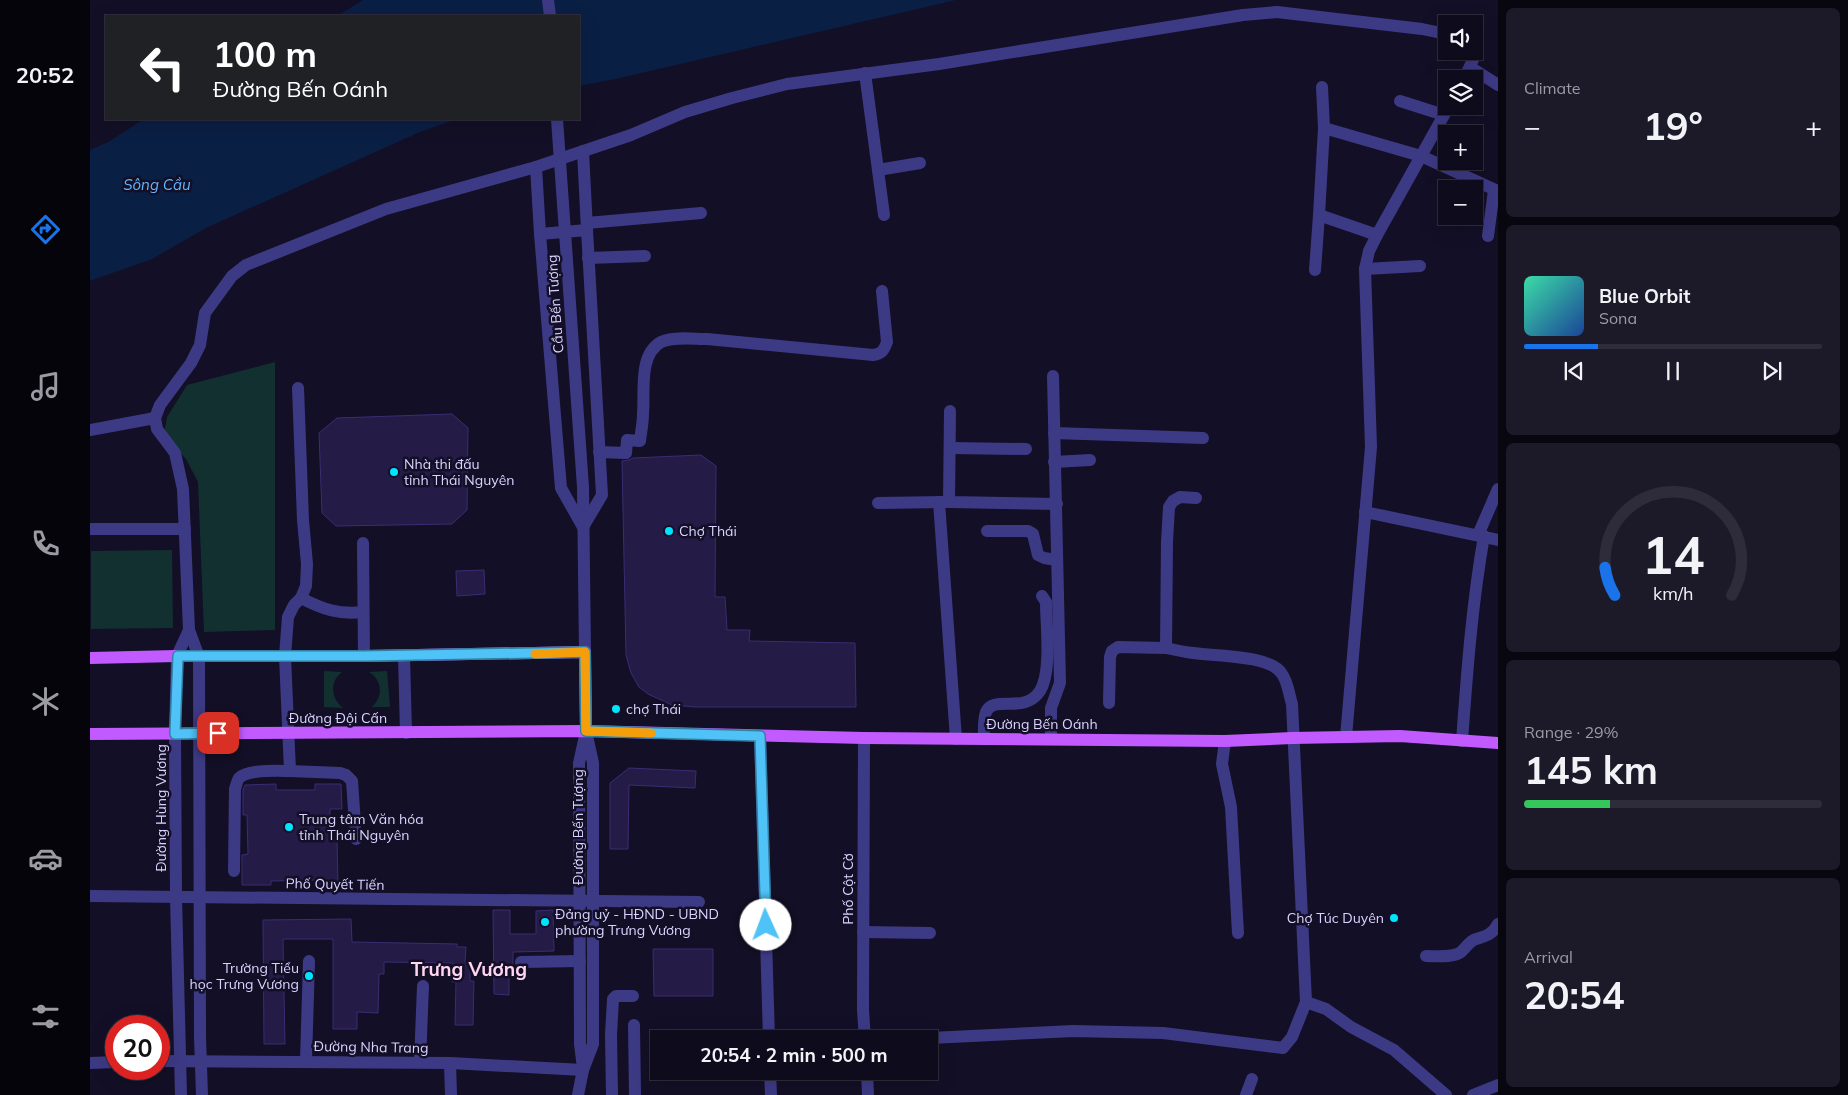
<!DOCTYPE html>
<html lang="en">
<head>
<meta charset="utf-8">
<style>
	:root { --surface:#0e0b1c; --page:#1c1929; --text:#f1f3f6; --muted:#9b9ba3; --line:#2e2b3b; --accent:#1a73e8 }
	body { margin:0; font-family:Mulish,sans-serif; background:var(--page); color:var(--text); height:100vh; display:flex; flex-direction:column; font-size:19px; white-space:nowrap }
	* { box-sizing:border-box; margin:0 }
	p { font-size:16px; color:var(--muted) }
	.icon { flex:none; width:28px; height:28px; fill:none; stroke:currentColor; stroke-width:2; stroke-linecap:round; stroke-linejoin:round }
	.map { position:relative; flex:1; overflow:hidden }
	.sheet { display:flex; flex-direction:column; gap:8px; padding:8px; background:#08060f; width:350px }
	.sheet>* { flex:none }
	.guide { position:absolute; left:15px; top:15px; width:475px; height:105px; border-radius:0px; box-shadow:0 5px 20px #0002,0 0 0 1px var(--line); background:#202124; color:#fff; overflow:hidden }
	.buttons { position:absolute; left:1348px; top:15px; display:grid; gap:10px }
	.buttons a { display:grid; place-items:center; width:45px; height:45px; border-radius:0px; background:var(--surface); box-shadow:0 5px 20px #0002,0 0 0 1px var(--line); font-size:25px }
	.speed { position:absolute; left:15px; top:1015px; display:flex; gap:10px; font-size:25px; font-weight:700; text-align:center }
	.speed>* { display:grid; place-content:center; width:65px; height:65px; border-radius:50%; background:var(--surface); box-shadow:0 5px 20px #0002,0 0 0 1px var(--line); line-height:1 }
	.speed .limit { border:8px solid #d22; background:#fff; color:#111 }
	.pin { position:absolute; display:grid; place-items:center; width:42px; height:42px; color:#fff; margin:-21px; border-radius:10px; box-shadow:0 2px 8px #0006 }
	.me { position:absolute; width:55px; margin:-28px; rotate:358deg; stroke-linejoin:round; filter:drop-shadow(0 0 4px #0008) }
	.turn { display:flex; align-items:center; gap:18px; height:105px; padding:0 25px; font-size:22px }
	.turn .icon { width:65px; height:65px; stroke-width:2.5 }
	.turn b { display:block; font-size:35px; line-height:42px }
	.big { font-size:38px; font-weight:700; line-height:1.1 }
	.sheet .tile { flex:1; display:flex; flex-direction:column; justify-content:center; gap:8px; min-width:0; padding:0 18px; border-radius:8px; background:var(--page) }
	.sheet .dial { align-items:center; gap:0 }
	.dial svg { height:130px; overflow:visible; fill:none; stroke:var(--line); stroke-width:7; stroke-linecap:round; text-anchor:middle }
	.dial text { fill:var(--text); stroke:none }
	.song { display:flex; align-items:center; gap:15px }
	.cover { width:60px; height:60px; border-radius:8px; background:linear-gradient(135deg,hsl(160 70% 55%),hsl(220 70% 35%)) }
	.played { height:5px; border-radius:2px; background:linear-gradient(90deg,var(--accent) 25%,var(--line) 25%) }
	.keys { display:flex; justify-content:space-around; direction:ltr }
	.heat { display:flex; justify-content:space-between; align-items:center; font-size:28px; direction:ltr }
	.charge { height:8px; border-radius:4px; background:linear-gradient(90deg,#34c759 29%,var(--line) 0) }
	.trip { position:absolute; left:560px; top:1030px; width:288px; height:50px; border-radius:0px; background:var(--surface); box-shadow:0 5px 20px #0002,0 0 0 1px var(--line); font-weight:700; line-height:50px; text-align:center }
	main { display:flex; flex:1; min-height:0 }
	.tabs { display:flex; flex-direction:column; width:90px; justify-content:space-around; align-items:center; background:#06040b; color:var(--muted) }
	.tabs .icon { width:35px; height:35px }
	.tabs .selected { color:var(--accent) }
	.tabs b { font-size:22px; color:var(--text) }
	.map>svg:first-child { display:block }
	.green { fill:#12302f }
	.water { fill:#0a1f44 }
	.building { fill:#241b47; stroke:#3b2d73 }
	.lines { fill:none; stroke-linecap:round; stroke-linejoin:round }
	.minor { stroke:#3d3a85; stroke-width:12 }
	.major { stroke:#c25bff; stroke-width:12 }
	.minor-bridge { stroke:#3d3a85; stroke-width:12 }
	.route-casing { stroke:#337fa1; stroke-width:12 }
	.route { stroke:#4fc3f7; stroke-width:9 }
	.slow { stroke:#f59e0b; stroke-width:9 }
	.poi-dot { fill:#00e5ff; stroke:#130f26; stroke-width:2 }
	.labels { text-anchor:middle; stroke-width:5; stroke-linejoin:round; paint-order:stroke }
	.street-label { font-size:14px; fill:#d9d4ff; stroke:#130f26 }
	.poi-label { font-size:14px; fill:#d9d4ff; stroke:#130f26; text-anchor:start }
	.water-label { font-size:15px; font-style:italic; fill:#62b6ff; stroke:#130f26 }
	.district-label { font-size:19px; font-weight:bold; fill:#ffd6f0; stroke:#130f26 }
</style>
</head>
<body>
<main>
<nav class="tabs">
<b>20:52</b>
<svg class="icon selected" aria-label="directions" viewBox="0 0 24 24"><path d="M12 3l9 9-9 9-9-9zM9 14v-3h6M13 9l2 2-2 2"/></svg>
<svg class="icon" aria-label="music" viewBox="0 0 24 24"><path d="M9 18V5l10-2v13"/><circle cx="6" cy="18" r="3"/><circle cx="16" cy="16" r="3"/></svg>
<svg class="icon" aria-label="phone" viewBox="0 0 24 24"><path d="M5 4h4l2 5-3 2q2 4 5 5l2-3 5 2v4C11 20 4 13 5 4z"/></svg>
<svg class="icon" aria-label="climate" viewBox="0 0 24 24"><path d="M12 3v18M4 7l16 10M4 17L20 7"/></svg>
<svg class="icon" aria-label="car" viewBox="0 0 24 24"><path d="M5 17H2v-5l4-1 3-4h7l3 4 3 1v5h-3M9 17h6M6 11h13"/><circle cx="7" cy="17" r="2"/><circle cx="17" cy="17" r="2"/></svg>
<svg class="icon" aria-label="filters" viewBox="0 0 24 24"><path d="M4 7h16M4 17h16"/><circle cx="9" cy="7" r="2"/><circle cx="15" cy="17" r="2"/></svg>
</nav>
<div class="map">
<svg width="1408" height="1095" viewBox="0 0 1408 1095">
	<rect width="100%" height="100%" fill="#130f26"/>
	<!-- green -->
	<g class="green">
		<polygon points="185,362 185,630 114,632 108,482 96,459 81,443 75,429 77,417 97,385"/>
		<polygon points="82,550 83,628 1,629 1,551"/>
		<path d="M234,671L252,672C239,682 241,698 253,708L234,707Z"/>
		<path d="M297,671L300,707H282C294,696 292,680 279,672Z"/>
	</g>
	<!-- water -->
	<g class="water">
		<polygon points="273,0 866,0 530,78 489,86 489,16 247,16"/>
		<polygon points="54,119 367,119 330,132 118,227 62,259 0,281 0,150 18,142"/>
	</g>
	<!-- building -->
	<g class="building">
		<polygon points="362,414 378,428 377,510 362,524 246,526 232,513 229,433 247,418"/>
		<polygon points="611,455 626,466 625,597 635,597 637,630 660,630 659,641 765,643 766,707 605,707 582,705 558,694 549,687 541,673 536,655 532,461 539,460 543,458"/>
		<polygon points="394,570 395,594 367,596 366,571"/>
		<polygon points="539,768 606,771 605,788 539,785 538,849 520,849 520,783"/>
		<polygon points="186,784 186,790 225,790 225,784 251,784 252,809 240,809 240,839 247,839 248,884 227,884 227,880 181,881 181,885 152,885 152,855 158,854 157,815 153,815 153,790 155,785"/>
		<polygon points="403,910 420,910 420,934 446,934 446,911 463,910 464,951 423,952 423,977 419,977 419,995 404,994"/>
		<polygon points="261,919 262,942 367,944 367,947 376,947 375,962 380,962 380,981 384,981 383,1025 365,1025 366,982 362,982 363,963 294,962 294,974 289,974 288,1013 267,1012 267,1029 243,1029 243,939 193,939 195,1044 174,1044 173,920"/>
		<polygon points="563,949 623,949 623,996 564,996"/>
	</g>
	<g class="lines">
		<!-- minor -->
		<g class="minor">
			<polyline points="458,0 460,16"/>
			<polyline points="1380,67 1408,85"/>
			<polyline points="775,73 794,215"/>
			<polyline points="1374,79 1387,51 1384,44"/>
			<polyline points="1232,87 1234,128"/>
			<polyline points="1310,101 1354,115"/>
			<polyline points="493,151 497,230"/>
			<polyline points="446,167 450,234"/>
			<polyline points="788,170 830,163"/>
			<polyline points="1229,215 1234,128 1331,156 1408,191"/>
			<polyline points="497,223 611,213"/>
			<polygon points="497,230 512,495 493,527 471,488 450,234"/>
			<polyline points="1398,236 1404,190"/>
			<polyline points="498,258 555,256"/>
			<polyline points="1275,269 1330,266"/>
			<polyline points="1225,270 1229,215 1287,235"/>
			<polyline points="208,388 213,520 217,564 216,586 211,598 204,605 198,617 195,656 200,771 250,773 256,775 262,781 266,839"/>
			<polyline points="860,411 859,502 967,504"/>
			<polyline points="0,430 65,418"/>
			<polyline points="964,433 1113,438"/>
			<polyline points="860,448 936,449"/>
			<path d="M509,452L536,453L537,440L550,441C551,432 553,423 553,414C555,392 548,355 571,342C584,336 604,339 617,339L783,355C792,354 794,350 797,342L792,291"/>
			<polyline points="964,462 1000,460"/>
			<polyline points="493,487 495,652"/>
			<polyline points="849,502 866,739"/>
			<polyline points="788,503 856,502"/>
			<polyline points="1275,512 1408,540"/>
			<polyline points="0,529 95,529"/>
			<polyline points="897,531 938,531 943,534 948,555 954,558 967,560"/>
			<polyline points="1388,535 1408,489"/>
			<polyline points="273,543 274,656"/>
			<path d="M211,598C232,609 249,615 273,612"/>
			<polyline points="314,656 316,733"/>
			<polyline points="1019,703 1020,657 1022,651 1028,647 1076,648"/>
			<polyline points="670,736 679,1039"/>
			<polyline points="1256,737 1281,447 1275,269 1279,251 1287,235 1359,106"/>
			<polyline points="774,738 773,1010 775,1039"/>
			<path d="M894,739C894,731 893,720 896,712C904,694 934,715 950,691C962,671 956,626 956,602L952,596"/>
			<polyline points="961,739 961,708 970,683 963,376"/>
			<polyline points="1135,741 1132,764 1141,807 1148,933"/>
			<path d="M1372,741C1377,672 1382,604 1394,536"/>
			<path d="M144,871L145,789C146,786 147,781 149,778C158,769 188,771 200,771"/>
			<polyline points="0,896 609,902"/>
			<polyline points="773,932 840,933"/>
			<path d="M1336,956C1346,956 1363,958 1371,952C1376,948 1379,941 1386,939C1396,936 1403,934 1408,924"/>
			<polyline points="431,962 490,961"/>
			<polyline points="1216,1002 1236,1009 1261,1027 1304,1050 1356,1095"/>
			<polyline points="544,1025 545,1095"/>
			<path d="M820,1039L983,1031L1073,1033L1193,1048L1202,1037L1216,1002L1202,704C1199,695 1198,682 1192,674C1181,655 1124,656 1103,653C1094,652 1085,650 1076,648L1077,542L1079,507L1083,501L1090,497L1106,498"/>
			<polyline points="69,1061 360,1063 493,1070"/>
			<polyline points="216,1061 219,961"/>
			<polyline points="330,1062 333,986"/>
			<polyline points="0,1063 26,1062"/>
			<polyline points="360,1063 361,1095"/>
			<polyline points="493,1068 490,1044 489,763 495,736"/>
			<polyline points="680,1071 681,1095"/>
			<polyline points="777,1071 778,1095"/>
			<polyline points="91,1095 86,897 85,734 87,656 99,630"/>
			<polyline points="112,1095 110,1037 109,657 99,630 93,489 85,453 67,429 65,418 70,405 101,363 110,345 115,313 142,276 156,265 296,209 446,167 541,135 595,112 642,98 697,84 849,64 1153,15 1187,12 1332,29 1356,34"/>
			<polyline points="488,1095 493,1070 503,1044 503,763 496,731"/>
			<polyline points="522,1095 521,1035 523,999 526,996 543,996"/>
			<polyline points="1156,1095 1162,1079"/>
			<polyline points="1383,1095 1408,1085"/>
		</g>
		<!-- major -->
		<g class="major">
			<polyline points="0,658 87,656 274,656 495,652 496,731"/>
			<polyline points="0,734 496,731 774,738 1135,741 1202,738 1310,736 1408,743"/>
		</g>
		<!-- minor-bridge -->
		<polyline class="minor-bridge" points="467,119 493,487"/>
	</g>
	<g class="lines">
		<defs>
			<polyline id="route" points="128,733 85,734 88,656 274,656 495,652 496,731 670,736 676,925"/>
		</defs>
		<!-- route casing -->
		<use href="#route" class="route-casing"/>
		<!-- route -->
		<use href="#route" class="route"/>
		<!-- slow -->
		<polyline class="slow" points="445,654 495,652 496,731 561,733"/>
	</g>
	<!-- markers -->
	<g class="poi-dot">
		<circle cx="304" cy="472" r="5"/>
		<circle cx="579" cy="531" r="5"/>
		<circle cx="526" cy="709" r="5"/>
		<circle cx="199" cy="827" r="5"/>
		<circle cx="1304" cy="918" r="5"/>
		<circle cx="455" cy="922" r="5"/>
		<circle cx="219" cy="976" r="5"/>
	</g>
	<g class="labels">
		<!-- street labels -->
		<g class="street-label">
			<text transform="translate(465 304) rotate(-94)" y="5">Cầu Bến Tượng</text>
			<text x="248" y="723">Đường Đội Cấn</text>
			<text x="952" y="729">Đường Bến Oánh</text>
			<text transform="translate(71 808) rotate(-90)" y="5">Đường Hùng Vương</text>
			<text transform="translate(488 827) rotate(-90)" y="5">Đường Bến Tượng</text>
			<text transform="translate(245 884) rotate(1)" y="5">Phố Quyết Tiến</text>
			<text transform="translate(758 889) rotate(-90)" y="5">Phố Cột Cờ</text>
			<text transform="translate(281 1047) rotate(1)" y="5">Đường Nha Trang</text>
		</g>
		<!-- poi labels -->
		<g class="poi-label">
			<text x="314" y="469">Nhà thi đấu<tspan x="314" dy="16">tỉnh Thái Nguyên</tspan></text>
			<text x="589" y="536">Chợ Thái</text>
			<text x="536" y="714">chợ Thái</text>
			<text x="209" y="824">Trung tâm Văn hóa<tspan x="209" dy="16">tỉnh Thái Nguyên</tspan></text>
			<text x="465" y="919">Đảng uỷ - HĐND - UBND<tspan x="465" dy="16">phường Trưng Vương</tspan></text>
			<text x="1294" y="923" text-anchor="end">Chợ Túc Duyên</text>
			<text x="209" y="973" text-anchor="end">Trường Tiểu<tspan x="209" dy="16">học Trưng Vương</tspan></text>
		</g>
		<!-- water labels -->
		<g class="water-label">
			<text x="67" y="190">Sông Cầu</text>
		</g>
		<!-- district labels -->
		<g class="district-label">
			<text x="379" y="976">Trưng Vương</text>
		</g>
	</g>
</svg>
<div class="buttons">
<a><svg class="icon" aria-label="sound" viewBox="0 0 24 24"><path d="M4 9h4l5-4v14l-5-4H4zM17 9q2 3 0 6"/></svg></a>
<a><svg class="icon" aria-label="layers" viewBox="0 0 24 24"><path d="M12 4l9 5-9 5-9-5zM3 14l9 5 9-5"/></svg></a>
<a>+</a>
<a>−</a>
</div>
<div class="speed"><div class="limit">20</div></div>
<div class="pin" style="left:128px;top:733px;background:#d93025"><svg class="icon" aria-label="arrive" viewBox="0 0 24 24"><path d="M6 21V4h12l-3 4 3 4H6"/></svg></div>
<svg class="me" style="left:676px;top:925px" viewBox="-20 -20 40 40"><circle r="19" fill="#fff"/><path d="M0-13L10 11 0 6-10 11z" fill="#4fc3f7"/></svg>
<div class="trip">20:54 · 2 min · 500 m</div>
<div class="guide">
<div class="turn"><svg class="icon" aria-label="left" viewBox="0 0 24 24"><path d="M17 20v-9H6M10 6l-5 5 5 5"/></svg><div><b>100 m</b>Đường Bến Oánh</div></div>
</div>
</div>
<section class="sheet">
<div class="tile"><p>Climate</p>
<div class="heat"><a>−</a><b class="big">19°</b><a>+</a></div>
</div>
<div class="tile">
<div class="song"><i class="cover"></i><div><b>Blue Orbit</b><p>Sona</p></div></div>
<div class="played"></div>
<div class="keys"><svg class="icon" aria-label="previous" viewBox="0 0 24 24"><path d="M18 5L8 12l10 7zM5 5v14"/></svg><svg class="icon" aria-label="pause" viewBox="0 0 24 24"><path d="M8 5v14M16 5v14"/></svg><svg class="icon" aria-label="next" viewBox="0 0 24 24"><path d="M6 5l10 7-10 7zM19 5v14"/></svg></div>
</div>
<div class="tile dial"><svg viewBox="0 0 100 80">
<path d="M14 69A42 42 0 1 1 86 69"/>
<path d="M14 69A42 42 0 0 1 8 52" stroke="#1a73e8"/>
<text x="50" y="56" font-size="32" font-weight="700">14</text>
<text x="50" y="72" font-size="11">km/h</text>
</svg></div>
<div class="tile"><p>Range · 29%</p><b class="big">145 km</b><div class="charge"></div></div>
<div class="tile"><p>Arrival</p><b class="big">20:54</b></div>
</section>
</main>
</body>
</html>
